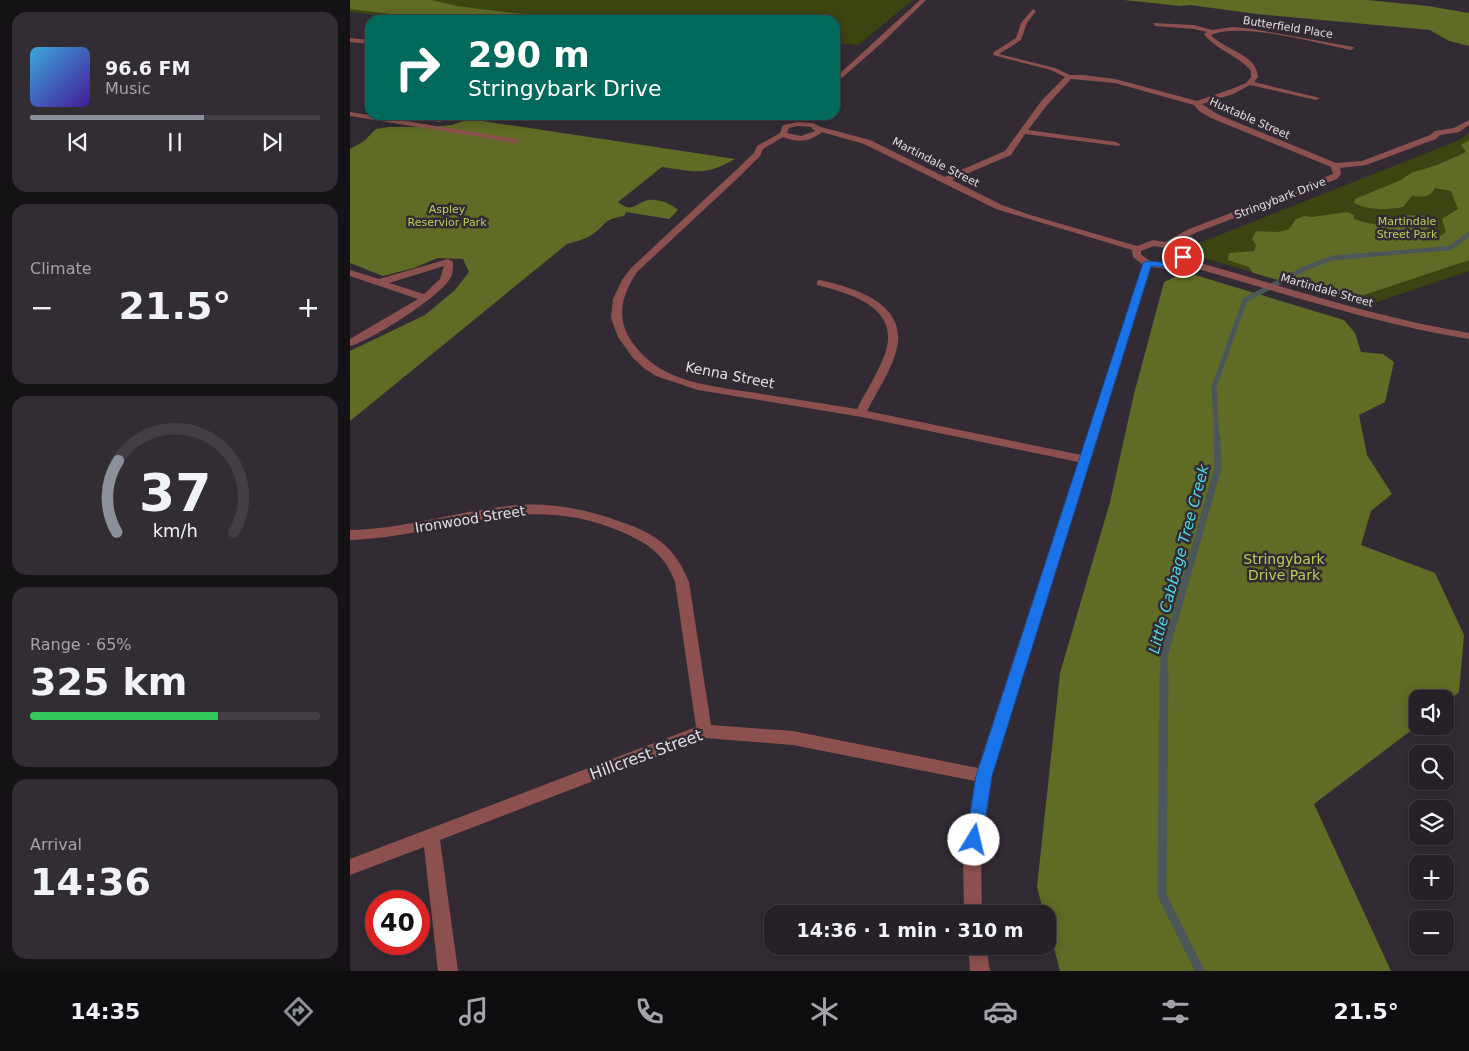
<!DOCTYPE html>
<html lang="en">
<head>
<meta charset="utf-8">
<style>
	:root { --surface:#262027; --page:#322d33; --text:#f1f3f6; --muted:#a4a3a7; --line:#423e44; --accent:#8c9099 }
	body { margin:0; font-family:"DejaVu Sans",sans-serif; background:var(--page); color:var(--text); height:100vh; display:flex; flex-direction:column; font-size:19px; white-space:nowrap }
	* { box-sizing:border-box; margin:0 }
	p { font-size:16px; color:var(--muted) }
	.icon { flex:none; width:28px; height:28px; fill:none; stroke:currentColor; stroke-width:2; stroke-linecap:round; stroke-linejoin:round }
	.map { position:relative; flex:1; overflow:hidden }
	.sheet { display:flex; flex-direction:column; gap:12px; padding:12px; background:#151215; width:350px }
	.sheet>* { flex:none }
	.banner { position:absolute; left:15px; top:15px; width:475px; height:105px; border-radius:15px; box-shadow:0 2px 12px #0003,0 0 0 1px var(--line); background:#00695c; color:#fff; overflow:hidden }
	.buttons { position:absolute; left:1059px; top:690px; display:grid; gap:10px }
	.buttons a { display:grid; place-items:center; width:45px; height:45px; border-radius:10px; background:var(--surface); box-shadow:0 2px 12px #0003,0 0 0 1px var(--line); font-size:25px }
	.speed { position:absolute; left:15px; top:890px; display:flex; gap:10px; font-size:25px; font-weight:700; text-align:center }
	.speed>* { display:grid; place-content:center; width:65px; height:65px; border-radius:50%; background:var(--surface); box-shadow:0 2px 12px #0003,0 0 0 1px var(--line); line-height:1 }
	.speed .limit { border:8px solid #d22; background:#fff; color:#111 }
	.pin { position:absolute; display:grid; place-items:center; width:42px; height:42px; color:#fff; margin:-21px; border:2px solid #fff; border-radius:50%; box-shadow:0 1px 5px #0007 }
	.me { position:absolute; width:55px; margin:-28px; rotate:9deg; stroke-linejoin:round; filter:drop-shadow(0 0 4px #0008) }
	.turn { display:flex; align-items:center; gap:18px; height:105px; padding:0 20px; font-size:22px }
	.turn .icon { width:65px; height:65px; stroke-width:2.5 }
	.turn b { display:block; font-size:35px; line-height:42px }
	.big { font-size:38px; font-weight:700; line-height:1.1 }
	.sheet .widget { flex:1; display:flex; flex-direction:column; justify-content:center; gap:8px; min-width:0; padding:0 18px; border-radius:15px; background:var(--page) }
	.sheet .dial { align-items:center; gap:0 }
	.dial svg { height:130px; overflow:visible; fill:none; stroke:var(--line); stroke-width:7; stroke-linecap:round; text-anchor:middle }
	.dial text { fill:var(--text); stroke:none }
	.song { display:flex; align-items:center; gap:15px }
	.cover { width:60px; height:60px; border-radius:8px; background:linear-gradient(135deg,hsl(200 70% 55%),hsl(260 70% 35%)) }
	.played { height:5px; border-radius:2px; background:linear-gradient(90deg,var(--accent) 60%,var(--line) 60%) }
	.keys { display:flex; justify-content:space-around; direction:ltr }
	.heat { display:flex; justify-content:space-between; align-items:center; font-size:28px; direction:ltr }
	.charge { height:8px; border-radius:4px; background:linear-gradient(90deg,#34c759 65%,var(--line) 0) }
	.trip { position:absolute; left:414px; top:905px; width:292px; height:50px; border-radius:15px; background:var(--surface); box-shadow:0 2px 12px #0003,0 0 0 1px var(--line); font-weight:700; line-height:50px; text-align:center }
	.tab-bar { display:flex; height:80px; justify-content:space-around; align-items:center; background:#0f0d10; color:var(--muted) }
	.tab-bar .icon { width:35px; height:35px }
	.tab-bar .current { color:var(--accent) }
	.tab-bar b { font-size:22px; color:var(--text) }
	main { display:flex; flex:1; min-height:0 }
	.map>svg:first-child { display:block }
	.green { fill:#3c4411 }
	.forest { fill:#606b25 }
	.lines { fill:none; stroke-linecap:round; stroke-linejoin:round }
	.stream-far3 { stroke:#4c5759; stroke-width:4.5 }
	.stream-far2 { stroke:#4c5759; stroke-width:5 }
	.stream-far1 { stroke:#4c5759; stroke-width:7 }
	.stream { stroke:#4c5759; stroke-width:9 }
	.minor { fill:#8c514e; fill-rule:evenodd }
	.route { fill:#1a73e8; stroke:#114b97 }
	.labels { text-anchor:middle; stroke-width:5; stroke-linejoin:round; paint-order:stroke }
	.far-street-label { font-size:11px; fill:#e2dde3; stroke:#322b34 }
	.far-park-label { font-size:11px; fill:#bbcf55; stroke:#322b34 }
	.street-label { font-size:14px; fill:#e2dde3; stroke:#322b34 }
	.park-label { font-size:14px; fill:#bbcf55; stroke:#322b34 }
	.water-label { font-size:15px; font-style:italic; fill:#4cd9e5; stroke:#322b34 }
	.near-street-label { font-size:16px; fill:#e2dde3; stroke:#322b34 }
</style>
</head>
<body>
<main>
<section class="sheet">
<div class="widget">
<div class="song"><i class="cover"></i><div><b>96.6 FM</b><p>Music</p></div></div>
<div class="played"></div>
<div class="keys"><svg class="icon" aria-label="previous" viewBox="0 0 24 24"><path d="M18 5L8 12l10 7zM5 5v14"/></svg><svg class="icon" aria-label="pause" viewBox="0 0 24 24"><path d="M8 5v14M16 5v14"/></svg><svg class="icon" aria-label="next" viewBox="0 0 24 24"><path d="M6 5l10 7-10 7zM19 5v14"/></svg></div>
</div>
<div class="widget"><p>Climate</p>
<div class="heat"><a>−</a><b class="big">21.5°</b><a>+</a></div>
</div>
<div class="widget dial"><svg viewBox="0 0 100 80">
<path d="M14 69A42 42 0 1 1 86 69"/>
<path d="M14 69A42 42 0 0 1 15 25" stroke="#8c9099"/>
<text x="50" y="56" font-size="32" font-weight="700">37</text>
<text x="50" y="72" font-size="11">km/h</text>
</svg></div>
<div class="widget"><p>Range · 65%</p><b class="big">325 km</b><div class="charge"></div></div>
<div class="widget"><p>Arrival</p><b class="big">14:36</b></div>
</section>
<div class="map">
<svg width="1119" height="971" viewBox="0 0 1119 971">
	<rect width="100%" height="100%" fill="#322b34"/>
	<!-- green -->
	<g class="green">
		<polygon points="0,0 563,0 508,45 485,43 485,20 68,20 0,12"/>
		<polygon points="1119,133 1119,271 1018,305 850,257 844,250 847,244 1109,140"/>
	</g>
	<!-- forest -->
	<g class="forest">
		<polygon points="0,0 82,0 107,6 163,13 255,20 88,20 0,9"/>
		<polygon points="774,0 1017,0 1078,6 1119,13 1119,46 1099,41 1080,30 907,14 840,5 830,6"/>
		<path d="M119,119L385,159C355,176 346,172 312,167L268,202C283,214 285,203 298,200C309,199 320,203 328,210L319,219L276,212L274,216C251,220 258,224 243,234C236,239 225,242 217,244L0,421V351L75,315L105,290L119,272L113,259L87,258L64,268L33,276L0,263V149L14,141L26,129L39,127H84L102,125Z"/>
		<path d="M1119,140V260L999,300L903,273L899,267L878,260L879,253L904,251L906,245L902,239L906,231L929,232L939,229L946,219L954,216L962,217L997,212L1004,215V219C1019,224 1037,229 1051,220L1053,215L1078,216L1081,222L1078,229L1071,231V236C1081,239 1087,239 1096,232L1092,219L1108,209L1101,191L1085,188C1080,198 1072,197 1062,196L1053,207C1035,210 1021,211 1004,203L1005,199L1051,180L1061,173L1087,165L1116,152L1111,145Z"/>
		<polygon points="835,272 994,320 1005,333 1011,352 1033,354 1044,362 1035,402 1009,415 1017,455 1042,494 1021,511 1011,545 1085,573 1114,635 1109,692 1095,704 1095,699 1068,699 1067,726 964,804 1041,971 710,971 698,925 698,914 694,914 687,887 710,673 760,502 784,394 814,282"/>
	</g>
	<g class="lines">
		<!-- stream-far3 -->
		<polyline class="stream-far3" points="994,257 1100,248 1119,234"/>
		<!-- stream-far2 -->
		<polyline class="stream-far2" points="867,440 864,387 895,300 956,268 982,258 1008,256"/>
		<!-- stream-far1 -->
		<polyline class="stream-far1" points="814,674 814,656 868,468 867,439"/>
		<!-- stream -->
		<polyline class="stream" points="814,673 812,895 850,971"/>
		<!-- minor -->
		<g class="minor">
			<polygon points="570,0 576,0 535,40 485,84 485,78"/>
			<path d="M683,9L686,11L677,23L671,40L649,54L705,68L720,75H733L765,79L847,101L884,88L896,83L901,77V71C888,55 866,50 854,34L857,32L844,29L805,26L803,23L844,25L862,30L883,27L903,29L1003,47L1004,48L1001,50C967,43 892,22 861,35C874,50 907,54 908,77L904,82L970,98L966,100L900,85L883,94L852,104L867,114L986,163L1012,161L1080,135L1085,131L1104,128L1119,120V125L1109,132L1090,135L1086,139L1016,165L990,168L991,174L987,179L845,233L825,244L835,252L838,257L836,259C930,285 1022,317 1119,333V339C1021,323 927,291 831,264L817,269L801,267L642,776L631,856L632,914H614L613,856L625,781L443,745L355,738L90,840L108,971H88L74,847L0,875V859L346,727L325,582C315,555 298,543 272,532C174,489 98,537 0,540V530C54,529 105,512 158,506C198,501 237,509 274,523C308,535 325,548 339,582L361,725L443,731L628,768L728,462L512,417L348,390L306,376L295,369L283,358L268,337L261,318L263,299L272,280L281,268L384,172L404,153L407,146L430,133L433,125L448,122L463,123L471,127L520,140L595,177L655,151L692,100L715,77L701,70L643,55L644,52L666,38L671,23ZM721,79L765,83L844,105L849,111L861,118L981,167L983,174L839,229L815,242L803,240L787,246L677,214L652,205L602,180L661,155L675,134L769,146L770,144L766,142L678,130L698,104ZM448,126L461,127L465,131L451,136L437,133L439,128ZM472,132L514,144L646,209L782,250L783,257L793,265L731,455L517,411C527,391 542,370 547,348C557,303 504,288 470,280L467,281V285C501,294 551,307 535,354C528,373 516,391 507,409C475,404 444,399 412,394C366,386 311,385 282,342C265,317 272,295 287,272L390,176L410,156L413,149L433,137C446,143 461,142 472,132ZM804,246L821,249L828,257C818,268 801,264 791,254V251Z"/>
			<polygon points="0,38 20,40 20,44 0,42"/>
			<polygon points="0,112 166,139 170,141 166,143 0,116"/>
			<polygon points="53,115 72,115 94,120 90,122"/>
			<path d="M98,259L103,262C103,269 103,275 99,280C88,298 20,341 0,346V339L68,299L0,276V270L29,279ZM94,266L90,279L74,294L39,283Z"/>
			<polygon points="618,946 636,946 640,971 620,971"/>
		</g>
	</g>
	<!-- route -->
	<path class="route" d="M833,255L837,257C829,270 814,267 801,266L642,776L632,840L630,845L624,847L619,845L616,840L626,776L793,263L798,261L819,263Z"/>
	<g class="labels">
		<!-- far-street labels -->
		<g class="far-street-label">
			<text transform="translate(938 27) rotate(9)" y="4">Butterfield Place</text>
			<text transform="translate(900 118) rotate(24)" y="4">Huxtable Street</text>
			<text transform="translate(586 162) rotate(27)" y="4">Martindale Street</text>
			<text transform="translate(930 198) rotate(-21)" y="4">Stringybark Drive</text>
			<text transform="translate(977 290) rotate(16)" y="4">Martindale Street</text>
		</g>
		<!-- far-park labels -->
		<g class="far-park-label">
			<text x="97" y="213">Aspley<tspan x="97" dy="13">Reservior Park</tspan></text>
			<text x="1057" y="225">Martindale<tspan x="1057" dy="13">Street Park</tspan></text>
		</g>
		<!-- street labels -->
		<g class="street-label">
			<text transform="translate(380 375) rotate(11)" y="5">Kenna Street</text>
			<text transform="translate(120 519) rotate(-9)" y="5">Ironwood Street</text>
		</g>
		<!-- park labels -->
		<g class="park-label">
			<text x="934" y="564">Stringybark<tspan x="934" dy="16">Drive Park</tspan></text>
		</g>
		<!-- water labels -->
		<g class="water-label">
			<text transform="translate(829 559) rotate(-75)" y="5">Little Cabbage Tree Creek</text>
		</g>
		<!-- near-street labels -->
		<g class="near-street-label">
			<text transform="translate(296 754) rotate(-20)" y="6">Hillcrest Street</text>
		</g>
	</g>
</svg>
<div class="buttons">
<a><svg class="icon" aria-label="sound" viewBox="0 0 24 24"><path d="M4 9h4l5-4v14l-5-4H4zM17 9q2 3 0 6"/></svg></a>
<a><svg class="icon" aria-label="search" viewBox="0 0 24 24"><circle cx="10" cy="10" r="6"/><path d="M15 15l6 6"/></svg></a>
<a><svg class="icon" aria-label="layers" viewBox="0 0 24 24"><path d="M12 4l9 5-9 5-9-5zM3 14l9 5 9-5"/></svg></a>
<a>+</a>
<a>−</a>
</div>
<div class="speed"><div class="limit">40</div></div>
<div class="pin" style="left:833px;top:257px;background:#d93025"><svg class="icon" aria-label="arrive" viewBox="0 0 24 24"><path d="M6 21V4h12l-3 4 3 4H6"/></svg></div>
<svg class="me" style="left:624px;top:840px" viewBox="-20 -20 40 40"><circle r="19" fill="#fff"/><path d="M0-13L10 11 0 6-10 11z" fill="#1a73e8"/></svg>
<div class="trip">14:36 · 1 min · 310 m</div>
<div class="banner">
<div class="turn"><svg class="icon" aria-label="right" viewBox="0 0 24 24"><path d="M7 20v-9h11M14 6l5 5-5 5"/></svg><div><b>290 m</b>Stringybark Drive</div></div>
</div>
</div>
</main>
<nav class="tab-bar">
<b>14:35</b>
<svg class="icon current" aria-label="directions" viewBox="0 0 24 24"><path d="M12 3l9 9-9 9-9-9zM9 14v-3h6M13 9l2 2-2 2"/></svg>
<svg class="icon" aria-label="music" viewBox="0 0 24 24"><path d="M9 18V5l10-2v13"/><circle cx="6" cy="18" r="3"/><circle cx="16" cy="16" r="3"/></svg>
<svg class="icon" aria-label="phone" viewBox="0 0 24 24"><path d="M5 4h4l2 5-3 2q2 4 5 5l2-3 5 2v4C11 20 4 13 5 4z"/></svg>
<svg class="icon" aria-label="climate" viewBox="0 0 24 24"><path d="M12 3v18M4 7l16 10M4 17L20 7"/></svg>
<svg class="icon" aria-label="car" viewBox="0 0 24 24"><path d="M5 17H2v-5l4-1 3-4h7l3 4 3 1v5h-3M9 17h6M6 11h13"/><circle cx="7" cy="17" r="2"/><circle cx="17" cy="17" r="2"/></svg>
<svg class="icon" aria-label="filters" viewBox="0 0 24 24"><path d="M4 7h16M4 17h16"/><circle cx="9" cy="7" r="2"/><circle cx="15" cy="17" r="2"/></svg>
<b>21.5°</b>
</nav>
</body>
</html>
